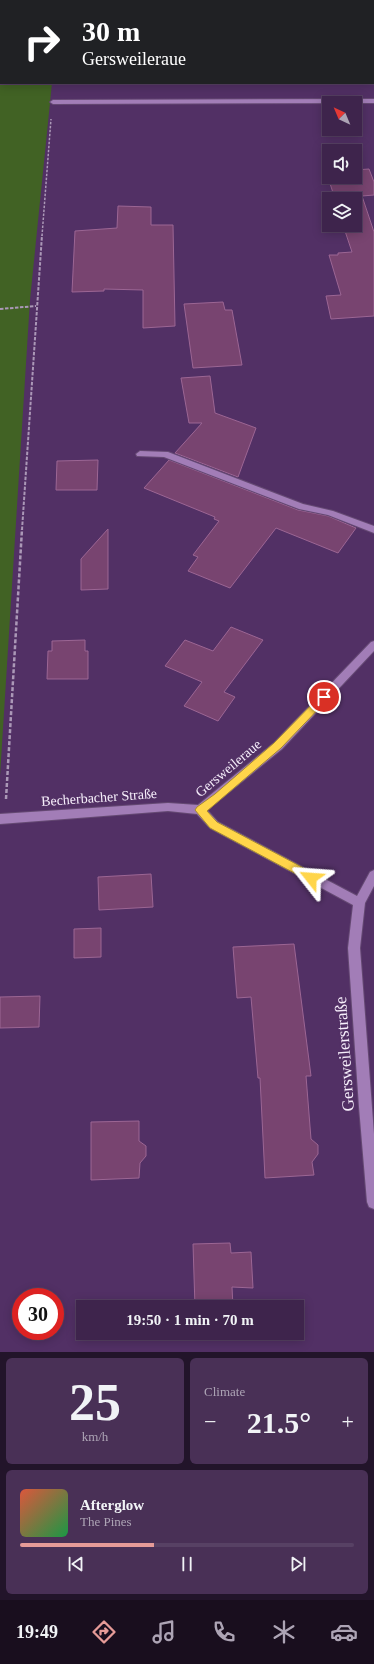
<!DOCTYPE html>
<html lang="en">
<head>
<meta charset="utf-8">
<style>
	:root { --surface:#3e244c; --page:#493056; --text:#f1f3f6; --muted:#ada4b5; --line:#574164; --accent:#e69b98 }
	body { margin:0; font-family:"Times New Roman",serif; background:var(--page); color:var(--text); height:100vh; display:flex; flex-direction:column; font-size:15px; white-space:nowrap }
	* { box-sizing:border-box; margin:0 }
	p { font-size:13px; color:var(--muted) }
	.icon { flex:none; width:22px; height:22px; fill:none; stroke:currentColor; stroke-width:2; stroke-linecap:round; stroke-linejoin:round }
	.map { position:relative; height:1352px; overflow:hidden }
	.panel { display:flex; flex-direction:column; gap:6px; padding:6px; background:#22142a; flex:1 }
	.panel>* { flex:none }
	.hud { position:absolute; left:0px; top:0px; width:374px; height:84px; box-shadow:0 2px 10px #0003,0 0 0 1px var(--line); background:#202124; color:#fff; overflow:hidden }
	.needle { width:26px; rotate:316deg }
	.tools { position:absolute; left:322px; top:96px; display:grid; gap:8px }
	.tools a { display:grid; place-items:center; width:40px; height:40px; border-radius:0px; background:var(--surface); box-shadow:0 2px 10px #0003,0 0 0 1px var(--line); font-size:20px }
	.speed { position:absolute; left:12px; top:1288px; display:flex; gap:8px; font-size:20px; font-weight:700; text-align:center }
	.speed>* { display:grid; place-content:center; width:52px; height:52px; border-radius:50%; background:var(--surface); box-shadow:0 2px 10px #0003,0 0 0 1px var(--line); line-height:1 }
	.speed .limit { border:6px solid #d22; background:#fff; color:#111 }
	.pin { position:absolute; display:grid; place-items:center; width:34px; height:34px; color:#fff; margin:-17px; border:2px solid #fff; border-radius:50%; box-shadow:0 1px 4px #0007 }
	.me { position:absolute; width:44px; margin:-22px; rotate:298deg; stroke-linejoin:round; filter:drop-shadow(0 0 3px #0008) }
	.turn { display:flex; align-items:center; gap:14px; height:84px; padding:0 16px; font-size:18px }
	.turn .icon { width:52px; height:52px; stroke-width:2.5 }
	.turn b { display:block; font-size:28px; line-height:34px }
	.big { font-size:30px; font-weight:700; line-height:1.1 }
	.panel .card { flex:1; display:flex; flex-direction:column; justify-content:center; gap:6px; min-width:0; padding:0 14px; border-radius:6px; background:var(--page) }
	.panel .dial { align-items:center; gap:0 }
	.dial b { font-size:52px; line-height:1 }
	.song { display:flex; align-items:center; gap:12px }
	.cover { width:48px; height:48px; border-radius:6px; background:linear-gradient(135deg,hsl(10 70% 55%),hsl(140 70% 35%)) }
	.played { height:4px; border-radius:2px; background:linear-gradient(90deg,var(--accent) 40%,var(--line) 40%) }
	.keys { display:flex; justify-content:space-around; direction:ltr }
	.heat { display:flex; justify-content:space-between; align-items:center; font-size:22px; direction:ltr }
	.panel .tiles { flex:1; display:grid; gap:6px; grid-template-columns:1fr 1fr }
	.card:last-child { grid-column:span 2 }
	.trip { position:absolute; left:76px; top:1300px; width:228px; height:40px; border-radius:0px; background:var(--surface); box-shadow:0 2px 10px #0003,0 0 0 1px var(--line); font-weight:700; line-height:40px; text-align:center }
	.dock { display:flex; height:64px; justify-content:space-around; align-items:center; background:#190e1e; color:var(--muted) }
	.dock .icon { width:28px; height:28px }
	.dock .current { color:var(--accent) }
	.dock b { font-size:18px; color:var(--text) }
	.map>svg:first-child { display:block }
	.green { fill:#416224 }
	.building { fill:#784470; stroke:#9c6694 }
	.lines { fill:none; stroke-linecap:round; stroke-linejoin:round }
	.service-casing { stroke:#654973; stroke-width:2 }
	.minor-casing { stroke:#654973; stroke-width:2 }
	.path-far2 { stroke:#ab98b7; stroke-width:1.5; stroke-dasharray:2.5 1.5; stroke-linecap:butt }
	.path-far1 { stroke:#ab98b7; stroke-width:2; stroke-dasharray:3.5 1.5; stroke-linecap:butt }
	.path { stroke:#ab98b7; stroke-width:2.5; stroke-dasharray:4 2; stroke-linecap:butt }
	.service { fill:#a27db7; fill-rule:evenodd }
	.minor { fill:#a27db7; fill-rule:evenodd }
	.route { fill:#ffd54a; stroke:#a68a30 }
	.labels { text-anchor:middle; stroke-width:4; stroke-linejoin:round; paint-order:stroke }
	.street-label { font-size:14px; fill:#f6eefb; stroke:#523065 }
	.near-street-label { font-size:17px; fill:#f6eefb; stroke:#523065 }
</style>
</head>
<body>
<div class="map">
<svg width="374" height="1352" viewBox="0 0 374 1352">
	<rect width="100%" height="100%" fill="#523065"/>
	<!-- green -->
	<polygon class="green" points="0,0 57,0 1,1 1,83 52,83 30,300 0,776"/>
	<!-- building -->
	<g class="building">
		<polygon points="369,169 374,182 374,195 362,196 374,232 374,316 331,319 326,296 341,295 329,255 338,255 338,253 352,252 343,225 355,225 355,199 335,199 326,171 329,171 329,177 355,177 355,170"/>
		<polygon points="118,206 151,207 151,225 173,225 175,326 143,328 143,290 104,289 104,291 72,292 75,231 117,228"/>
		<polygon points="223,302 225,310 232,310 242,365 193,368 184,304"/>
		<polygon points="210,376 215,413 256,428 238,477 175,453 202,423 189,423 181,378"/>
		<polygon points="98,460 97,490 56,490 57,461"/>
		<polygon points="169,460 298,510 328,516 356,528 338,553 276,528 230,588 188,571 198,557 193,555 219,521 214,519 215,517 144,488"/>
		<polygon points="108,529 108,589 81,590 81,559"/>
		<polygon points="231,627 263,640 224,692 235,697 218,721 184,706 202,682 165,666 185,640 213,651"/>
		<polygon points="85,640 85,651 88,651 88,679 47,679 48,651 52,651 52,641"/>
		<polygon points="151,874 153,907 99,910 98,877"/>
		<polygon points="101,928 101,957 74,958 74,929"/>
		<polygon points="294,944 311,1076 306,1076 311,1139 318,1145 318,1154 312,1162 314,1175 265,1178 260,1078 258,1078 251,997 237,998 233,947"/>
		<polygon points="40,996 39,1027 0,1028 0,997"/>
		<polygon points="139,1121 139,1141 146,1146 146,1156 140,1163 139,1178 91,1180 91,1122"/>
		<polygon points="230,1243 231,1253 251,1252 253,1288 232,1287 233,1307 195,1307 193,1244"/>
	</g>
	<g class="lines">
		<defs>
			<polygon id="service" points="140,451 168,452 303,504 333,511 374,526 374,533 328,515 299,509 164,457 137,456 136,454"/>
			<g id="minor">
				<rect x="345" y="0" width="6" height="1"/>
				<rect x="373" y="58" width="1" height="7"/>
				<polygon points="374,99 374,103 53,104 50,102 53,100"/>
				<polygon points="374,641 374,651 282,749 207,810 218,822 357,896 370,872 374,870 374,886 365,903 360,948 374,1134 374,1209 369,1207 367,1202 359,1107 348,948 353,905 210,828 197,814 168,811 0,824 0,814 168,803 198,805 274,743 371,642"/>
			</g>
		</defs>
		<!-- service casing -->
		<use href="#service" class="service-casing"/>
		<!-- minor casing -->
		<use href="#minor" class="minor-casing"/>
		<!-- path-far2 -->
		<polyline class="path-far2" points="42,236 51,119"/>
		<!-- path-far1 -->
		<g class="path-far1">
			<polyline points="0,309 36,306"/>
			<polyline points="22,530 42,235"/>
		</g>
		<!-- path -->
		<polyline class="path" points="6,799 22,529"/>
		<!-- service -->
		<use href="#service" class="service"/>
		<!-- minor -->
		<use href="#minor" class="minor"/>
	</g>
	<!-- route -->
	<polygon class="route" points="324,694 327,695 329,697 327,700 281,748 207,811 217,822 315,874 316,878 315,881 311,882 210,828 195,810 197,807 215,794 274,743 321,695"/>
	<g class="labels">
		<!-- street labels -->
		<g class="street-label">
			<text transform="translate(228 768) rotate(-40)" y="5">Gersweileraue</text>
			<text transform="translate(99 797) rotate(-4)" y="5">Becherbacher Straße</text>
		</g>
		<!-- near-street labels -->
		<g class="near-street-label">
			<text transform="translate(344 1054) rotate(-94)" y="6">Gersweilerstraße</text>
		</g>
	</g>
</svg>
<div class="tools">
<a><svg class="needle" viewBox="-14 -14 28 28"><path d="M0-13l5 13h-10z" fill="#e53935"/><path d="M0 13l5-13h-10z" fill="#ada4b5"/></svg></a>
<a><svg class="icon" aria-label="sound" viewBox="0 0 24 24"><path d="M4 9h4l5-4v14l-5-4H4zM17 9q2 3 0 6"/></svg></a>
<a><svg class="icon" aria-label="layers" viewBox="0 0 24 24"><path d="M12 4l9 5-9 5-9-5zM3 14l9 5 9-5"/></svg></a>
</div>
<div class="speed"><div class="limit">30</div></div>
<div class="pin" style="left:324px;top:697px;background:#d93025"><svg class="icon" aria-label="arrive" viewBox="0 0 24 24"><path d="M6 21V4h12l-3 4 3 4H6"/></svg></div>
<svg class="me" style="left:311px;top:878px" viewBox="-20 -20 40 40"><path d="M0-17L14 15 0 8-14 15z" fill="#ffd54a" stroke="#fff" stroke-width="4"/></svg>
<div class="trip">19:50 · 1 min · 70 m</div>
<div class="hud">
<div class="turn"><svg class="icon" aria-label="right" viewBox="0 0 24 24"><path d="M7 20v-9h11M14 6l5 5-5 5"/></svg><div><b>30 m</b>Gersweileraue</div></div>
</div>
</div>
<section class="panel">
<div class="tiles">
<div class="card dial"><b>25</b><p>km/h</p></div>
<div class="card"><p>Climate</p>
<div class="heat"><a>−</a><b class="big">21.5°</b><a>+</a></div>
</div>
<div class="card">
<div class="song"><i class="cover"></i><div><b>Afterglow</b><p>The Pines</p></div></div>
<div class="played"></div>
<div class="keys"><svg class="icon" aria-label="previous" viewBox="0 0 24 24"><path d="M18 5L8 12l10 7zM5 5v14"/></svg><svg class="icon" aria-label="pause" viewBox="0 0 24 24"><path d="M8 5v14M16 5v14"/></svg><svg class="icon" aria-label="next" viewBox="0 0 24 24"><path d="M6 5l10 7-10 7zM19 5v14"/></svg></div>
</div>
</div>
</section>
<nav class="dock">
<b>19:49</b>
<svg class="icon current" aria-label="directions" viewBox="0 0 24 24"><path d="M12 3l9 9-9 9-9-9zM9 14v-3h6M13 9l2 2-2 2"/></svg>
<svg class="icon" aria-label="music" viewBox="0 0 24 24"><path d="M9 18V5l10-2v13"/><circle cx="6" cy="18" r="3"/><circle cx="16" cy="16" r="3"/></svg>
<svg class="icon" aria-label="phone" viewBox="0 0 24 24"><path d="M5 4h4l2 5-3 2q2 4 5 5l2-3 5 2v4C11 20 4 13 5 4z"/></svg>
<svg class="icon" aria-label="climate" viewBox="0 0 24 24"><path d="M12 3v18M4 7l16 10M4 17L20 7"/></svg>
<svg class="icon" aria-label="car" viewBox="0 0 24 24"><path d="M5 17H2v-5l4-1 3-4h7l3 4 3 1v5h-3M9 17h6M6 11h13"/><circle cx="7" cy="17" r="2"/><circle cx="17" cy="17" r="2"/></svg>
</nav>
</body>
</html>
